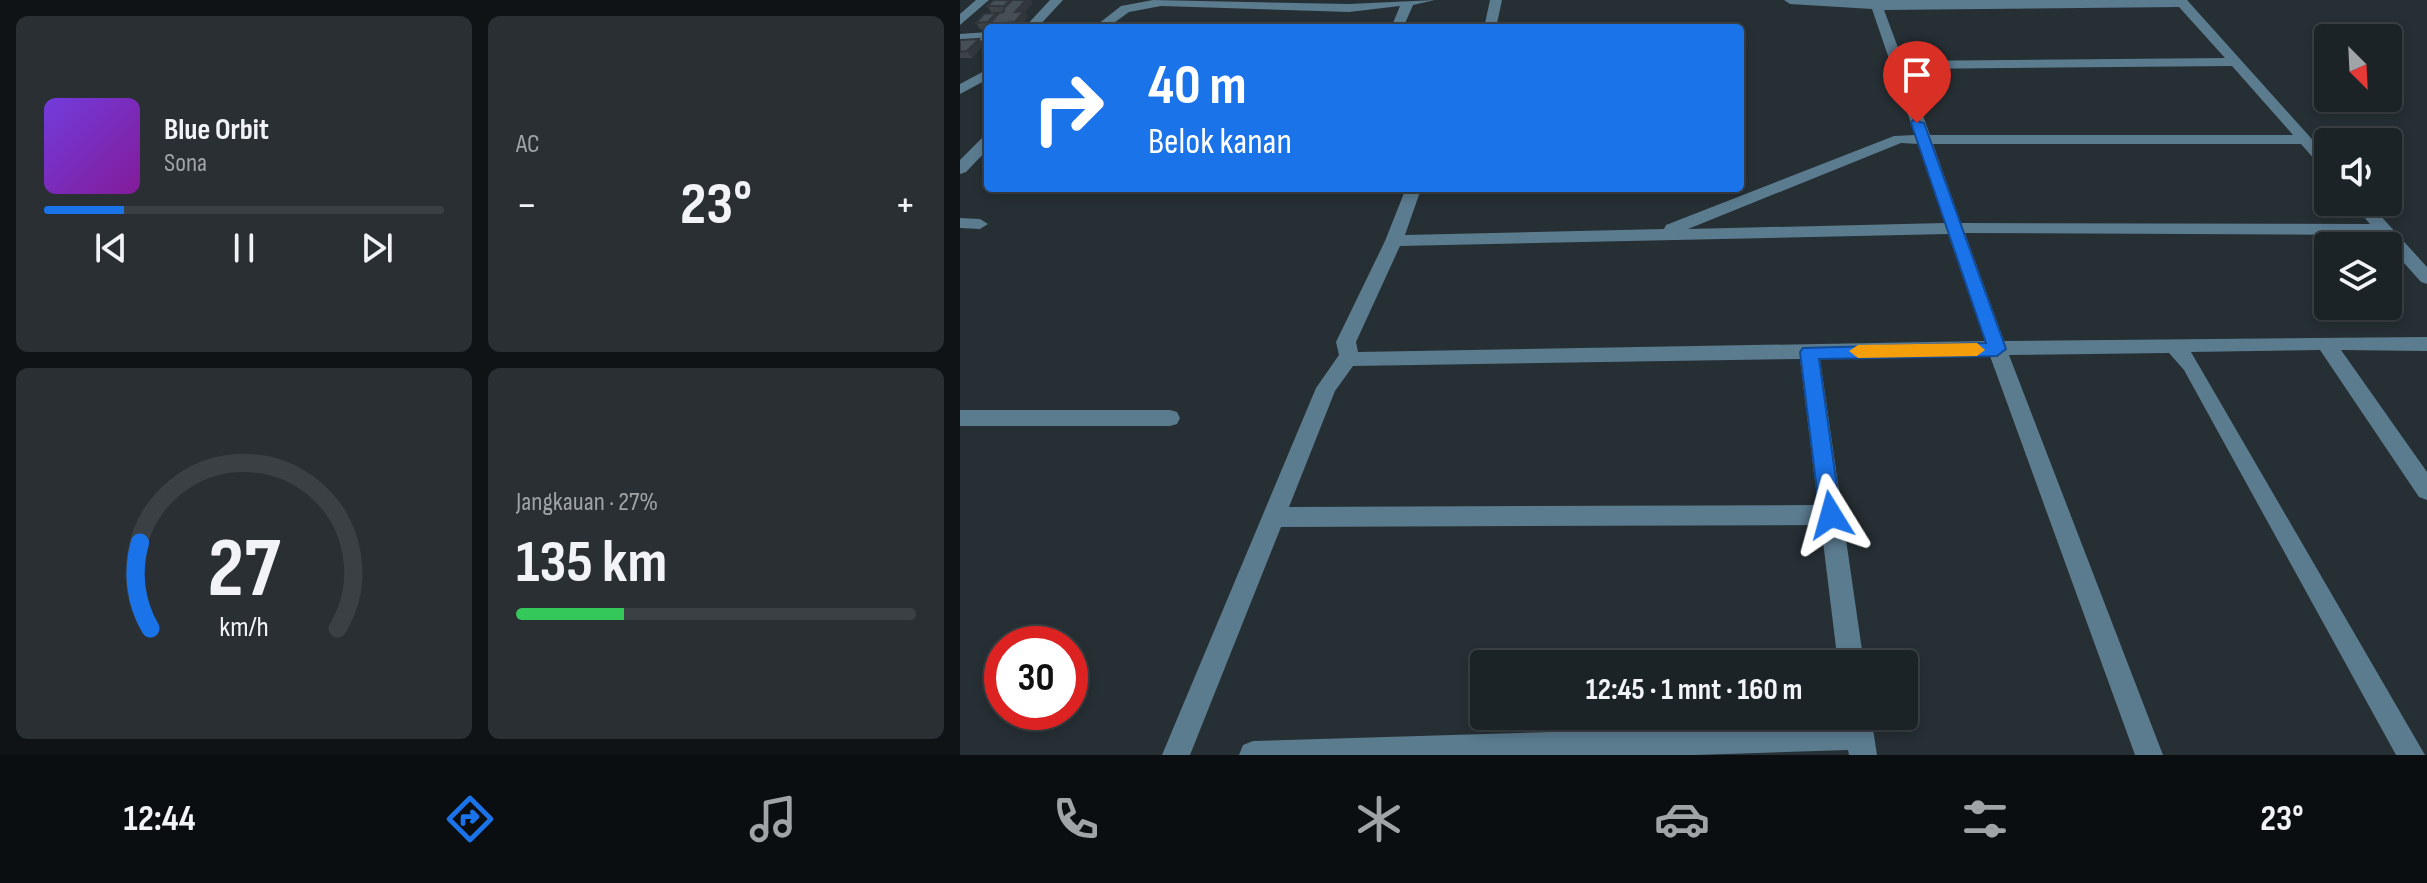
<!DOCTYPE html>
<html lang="id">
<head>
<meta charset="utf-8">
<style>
	:root { --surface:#1c2327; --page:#292f33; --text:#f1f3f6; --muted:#a0a4a7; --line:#3a4044; --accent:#1a73e8 }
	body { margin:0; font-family:"Sofia Sans Condensed",sans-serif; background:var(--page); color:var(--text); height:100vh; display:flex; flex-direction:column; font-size:30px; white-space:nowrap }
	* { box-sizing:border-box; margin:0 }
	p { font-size:26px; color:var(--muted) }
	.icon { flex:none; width:44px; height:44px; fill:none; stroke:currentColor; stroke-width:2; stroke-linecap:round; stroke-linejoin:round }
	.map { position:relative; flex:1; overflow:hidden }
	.panel { display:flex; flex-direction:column; gap:16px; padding:16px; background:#0f1315; width:960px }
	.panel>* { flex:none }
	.top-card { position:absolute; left:24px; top:24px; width:760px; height:168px; border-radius:8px; box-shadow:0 4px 12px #0003,0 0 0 2px var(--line); background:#1a73e8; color:#fff; overflow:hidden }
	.needle { width:52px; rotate:156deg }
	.fabs { position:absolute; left:1354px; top:24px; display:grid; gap:16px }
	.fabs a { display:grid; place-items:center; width:88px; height:88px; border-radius:8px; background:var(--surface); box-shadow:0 4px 12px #0003,0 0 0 2px var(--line); font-size:40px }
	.speed { position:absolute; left:24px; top:626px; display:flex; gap:16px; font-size:40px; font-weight:700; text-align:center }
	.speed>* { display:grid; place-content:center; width:104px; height:104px; border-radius:50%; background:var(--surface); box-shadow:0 4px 12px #0003,0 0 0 2px var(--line); line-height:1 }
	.speed .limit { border:12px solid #d22; background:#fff; color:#111 }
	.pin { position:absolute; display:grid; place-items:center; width:68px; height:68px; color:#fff; margin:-82px -34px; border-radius:50% 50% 50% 0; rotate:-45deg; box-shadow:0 0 8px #0007 }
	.pin .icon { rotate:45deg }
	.me { position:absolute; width:88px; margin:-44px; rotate:352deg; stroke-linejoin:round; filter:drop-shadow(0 0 6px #0008) }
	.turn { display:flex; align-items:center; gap:28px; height:168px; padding:0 32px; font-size:36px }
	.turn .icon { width:104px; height:104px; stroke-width:2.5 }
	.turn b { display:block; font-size:56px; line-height:68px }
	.big { font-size:60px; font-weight:700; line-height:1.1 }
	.panel .tile { flex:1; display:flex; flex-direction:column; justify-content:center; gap:12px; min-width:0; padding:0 28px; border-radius:12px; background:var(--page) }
	.panel .dial { align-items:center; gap:0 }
	.dial svg { height:208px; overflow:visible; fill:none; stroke:var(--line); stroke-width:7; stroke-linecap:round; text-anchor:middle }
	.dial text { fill:var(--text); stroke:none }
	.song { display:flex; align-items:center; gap:24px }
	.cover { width:96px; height:96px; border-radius:12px; background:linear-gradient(135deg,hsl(260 70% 55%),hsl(290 70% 35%)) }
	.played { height:8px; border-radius:4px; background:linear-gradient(90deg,var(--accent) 20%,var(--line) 20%) }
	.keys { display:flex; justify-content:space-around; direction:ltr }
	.heat { display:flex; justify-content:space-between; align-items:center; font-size:44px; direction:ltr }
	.charge { height:12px; border-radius:6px; background:linear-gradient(90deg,#34c759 27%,var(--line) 0) }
	.panel .tiles { flex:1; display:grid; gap:16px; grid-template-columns:repeat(2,1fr) }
	.trip { position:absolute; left:510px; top:650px; width:448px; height:80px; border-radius:8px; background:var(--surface); box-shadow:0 4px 12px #0003,0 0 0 2px var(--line); font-weight:700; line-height:80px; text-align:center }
	.tabs { display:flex; height:128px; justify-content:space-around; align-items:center; background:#0b0e10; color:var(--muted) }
	.tabs .icon { width:56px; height:56px }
	.tabs .selected { color:var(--accent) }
	.tabs b { font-size:36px; color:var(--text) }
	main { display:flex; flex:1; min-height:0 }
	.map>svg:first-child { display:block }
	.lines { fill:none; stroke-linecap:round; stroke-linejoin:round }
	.minor { fill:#5b7b8f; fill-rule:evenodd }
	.wall { fill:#3c4449 }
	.shaded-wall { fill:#31373c }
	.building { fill:#464f55; stroke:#31373c; stroke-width:2 }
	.route { fill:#1a73e8; stroke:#114b97; stroke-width:2 }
	.slow { fill:#f59e0b }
</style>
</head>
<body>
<main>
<section class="panel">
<div class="tiles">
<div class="tile">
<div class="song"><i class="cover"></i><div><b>Blue Orbit</b><p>Sona</p></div></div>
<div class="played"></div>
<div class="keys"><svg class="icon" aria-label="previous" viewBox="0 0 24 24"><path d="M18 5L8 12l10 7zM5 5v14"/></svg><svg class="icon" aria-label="pause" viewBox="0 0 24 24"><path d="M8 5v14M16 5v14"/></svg><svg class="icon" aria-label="next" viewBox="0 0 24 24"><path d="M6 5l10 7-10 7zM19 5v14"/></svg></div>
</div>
<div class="tile"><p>AC</p>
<div class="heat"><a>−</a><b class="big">23°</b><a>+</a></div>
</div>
<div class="tile dial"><svg viewBox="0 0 100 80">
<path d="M14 69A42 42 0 1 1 86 69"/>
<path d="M14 69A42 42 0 0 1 10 36" stroke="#1a73e8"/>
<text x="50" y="56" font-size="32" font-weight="700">27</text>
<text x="50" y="72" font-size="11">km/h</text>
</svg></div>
<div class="tile"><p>Jangkauan · 27%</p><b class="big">135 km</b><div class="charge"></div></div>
</div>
</section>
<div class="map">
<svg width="1467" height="755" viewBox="0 0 1467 755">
	<rect width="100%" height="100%" fill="#262f34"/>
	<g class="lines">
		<!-- minor -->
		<g class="minor">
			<polygon points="16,0 29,0 0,25 0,14"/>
			<polygon points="90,0 103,0 77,28 64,28"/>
			<polygon points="193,0 389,4 475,0 453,5 443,28 431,28 440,6 389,12 201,6 169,12 147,28 133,28 161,6"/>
			<polygon points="530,0 542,0 536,28 524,28"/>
			<path d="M824,0H1227L1368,157V171L1363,169L1341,144H973L1001,223L1410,224L1391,202H1408L1467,267V284L1461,282L1419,235L1005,233L1044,341L1467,337V351L1381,350L1467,472V500L1459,497L1360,350L1231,352L1465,755H1436L1224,370L1209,353L1049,355L1203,755H1175L1030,356L860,359L904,664H878L861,525L321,527L230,755H202L356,388L379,355L376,342L425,241L446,188L461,189L445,235L704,229L706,225L934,136L955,135L912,9L830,4ZM1219,7L1265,58L943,61L924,10ZM1272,66L1333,135H970L946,69ZM941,143L958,144L985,223L728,229ZM988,234L1025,341L398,352L396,342L440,246ZM840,359L858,505L329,507L375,391L393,366Z"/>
			<polygon points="28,32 28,40 0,42 0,34"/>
			<polygon points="28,69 28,79 0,94 0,84"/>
			<polygon points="28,136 28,149 6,172 0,174 0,160 23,137"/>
			<polygon points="0,218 20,219 28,224 20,229 0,228"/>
			<polygon points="0,410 210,410 217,412 220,418 217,424 210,426 0,426"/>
			<polygon points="883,716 911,716 917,755 889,755 888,750 735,755 279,755 283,745 293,741 884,723"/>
		</g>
	</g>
	<!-- wall -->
	<g class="wall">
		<polygon points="73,3 65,12 68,17 59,28 20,29 16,23 44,12 32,13 27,6"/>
		<polygon points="19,39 23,45 12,58 0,58 0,40"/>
	</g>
	<!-- shaded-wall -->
	<g class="shaded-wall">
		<polygon points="66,0 71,0 73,3 65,12 68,17 58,28 55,22 55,12"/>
		<polygon points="19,39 23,45 12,58 7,51"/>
	</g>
	<!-- building -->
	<g class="building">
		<polygon points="34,0 50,0 44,6 27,6"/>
		<polygon points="52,0 66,0 55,12 64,11 55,22 29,24 39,13 44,12 44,8"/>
		<polygon points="36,13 28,22 16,23 24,14"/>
		<polygon points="19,39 7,51 0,52 0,40"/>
	</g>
	<!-- route -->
	<polygon class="route" points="953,120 964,123 1046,349 1037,356 859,359 881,515 878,521 871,524 863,521 860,515 840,352 843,348 1026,343 951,123"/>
	<!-- slow -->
	<polygon class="slow" points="1017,343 1025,350 1017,356 898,358 889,351 898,345"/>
</svg>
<div class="fabs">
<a><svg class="needle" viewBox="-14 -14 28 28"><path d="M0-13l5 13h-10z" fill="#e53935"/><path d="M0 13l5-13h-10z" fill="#a0a4a7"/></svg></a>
<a><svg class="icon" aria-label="sound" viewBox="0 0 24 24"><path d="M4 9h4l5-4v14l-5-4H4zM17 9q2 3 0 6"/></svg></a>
<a><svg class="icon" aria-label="layers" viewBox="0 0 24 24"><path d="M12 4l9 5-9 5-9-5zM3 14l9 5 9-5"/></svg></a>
</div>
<div class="speed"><div class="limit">30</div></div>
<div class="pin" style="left:957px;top:123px;background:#d93025"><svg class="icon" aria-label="arrive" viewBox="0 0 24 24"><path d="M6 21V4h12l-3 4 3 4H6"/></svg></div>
<svg class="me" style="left:871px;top:515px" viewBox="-20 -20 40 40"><path d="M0-17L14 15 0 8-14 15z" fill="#1a73e8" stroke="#fff" stroke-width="4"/></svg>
<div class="trip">12:45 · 1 mnt · 160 m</div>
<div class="top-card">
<div class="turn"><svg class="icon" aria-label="right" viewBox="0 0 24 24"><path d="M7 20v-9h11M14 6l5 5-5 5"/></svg><div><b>40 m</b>Belok kanan</div></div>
</div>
</div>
</main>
<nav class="tabs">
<b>12:44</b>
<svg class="icon selected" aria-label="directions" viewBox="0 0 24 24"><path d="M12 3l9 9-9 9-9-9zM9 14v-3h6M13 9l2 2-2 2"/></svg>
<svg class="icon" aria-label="music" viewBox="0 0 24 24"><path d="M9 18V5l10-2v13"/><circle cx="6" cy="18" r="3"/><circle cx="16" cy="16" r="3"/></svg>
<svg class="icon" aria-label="phone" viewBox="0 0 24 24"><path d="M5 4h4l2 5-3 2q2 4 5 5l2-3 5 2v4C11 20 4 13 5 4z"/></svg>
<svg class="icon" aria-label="climate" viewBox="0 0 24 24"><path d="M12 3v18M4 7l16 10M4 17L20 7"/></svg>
<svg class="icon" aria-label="car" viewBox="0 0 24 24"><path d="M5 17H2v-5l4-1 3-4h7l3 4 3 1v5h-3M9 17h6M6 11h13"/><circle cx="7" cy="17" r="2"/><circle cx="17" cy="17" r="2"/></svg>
<svg class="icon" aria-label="filters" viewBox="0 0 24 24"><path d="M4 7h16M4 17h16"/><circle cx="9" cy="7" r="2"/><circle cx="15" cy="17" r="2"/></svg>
<b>23°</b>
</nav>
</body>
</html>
